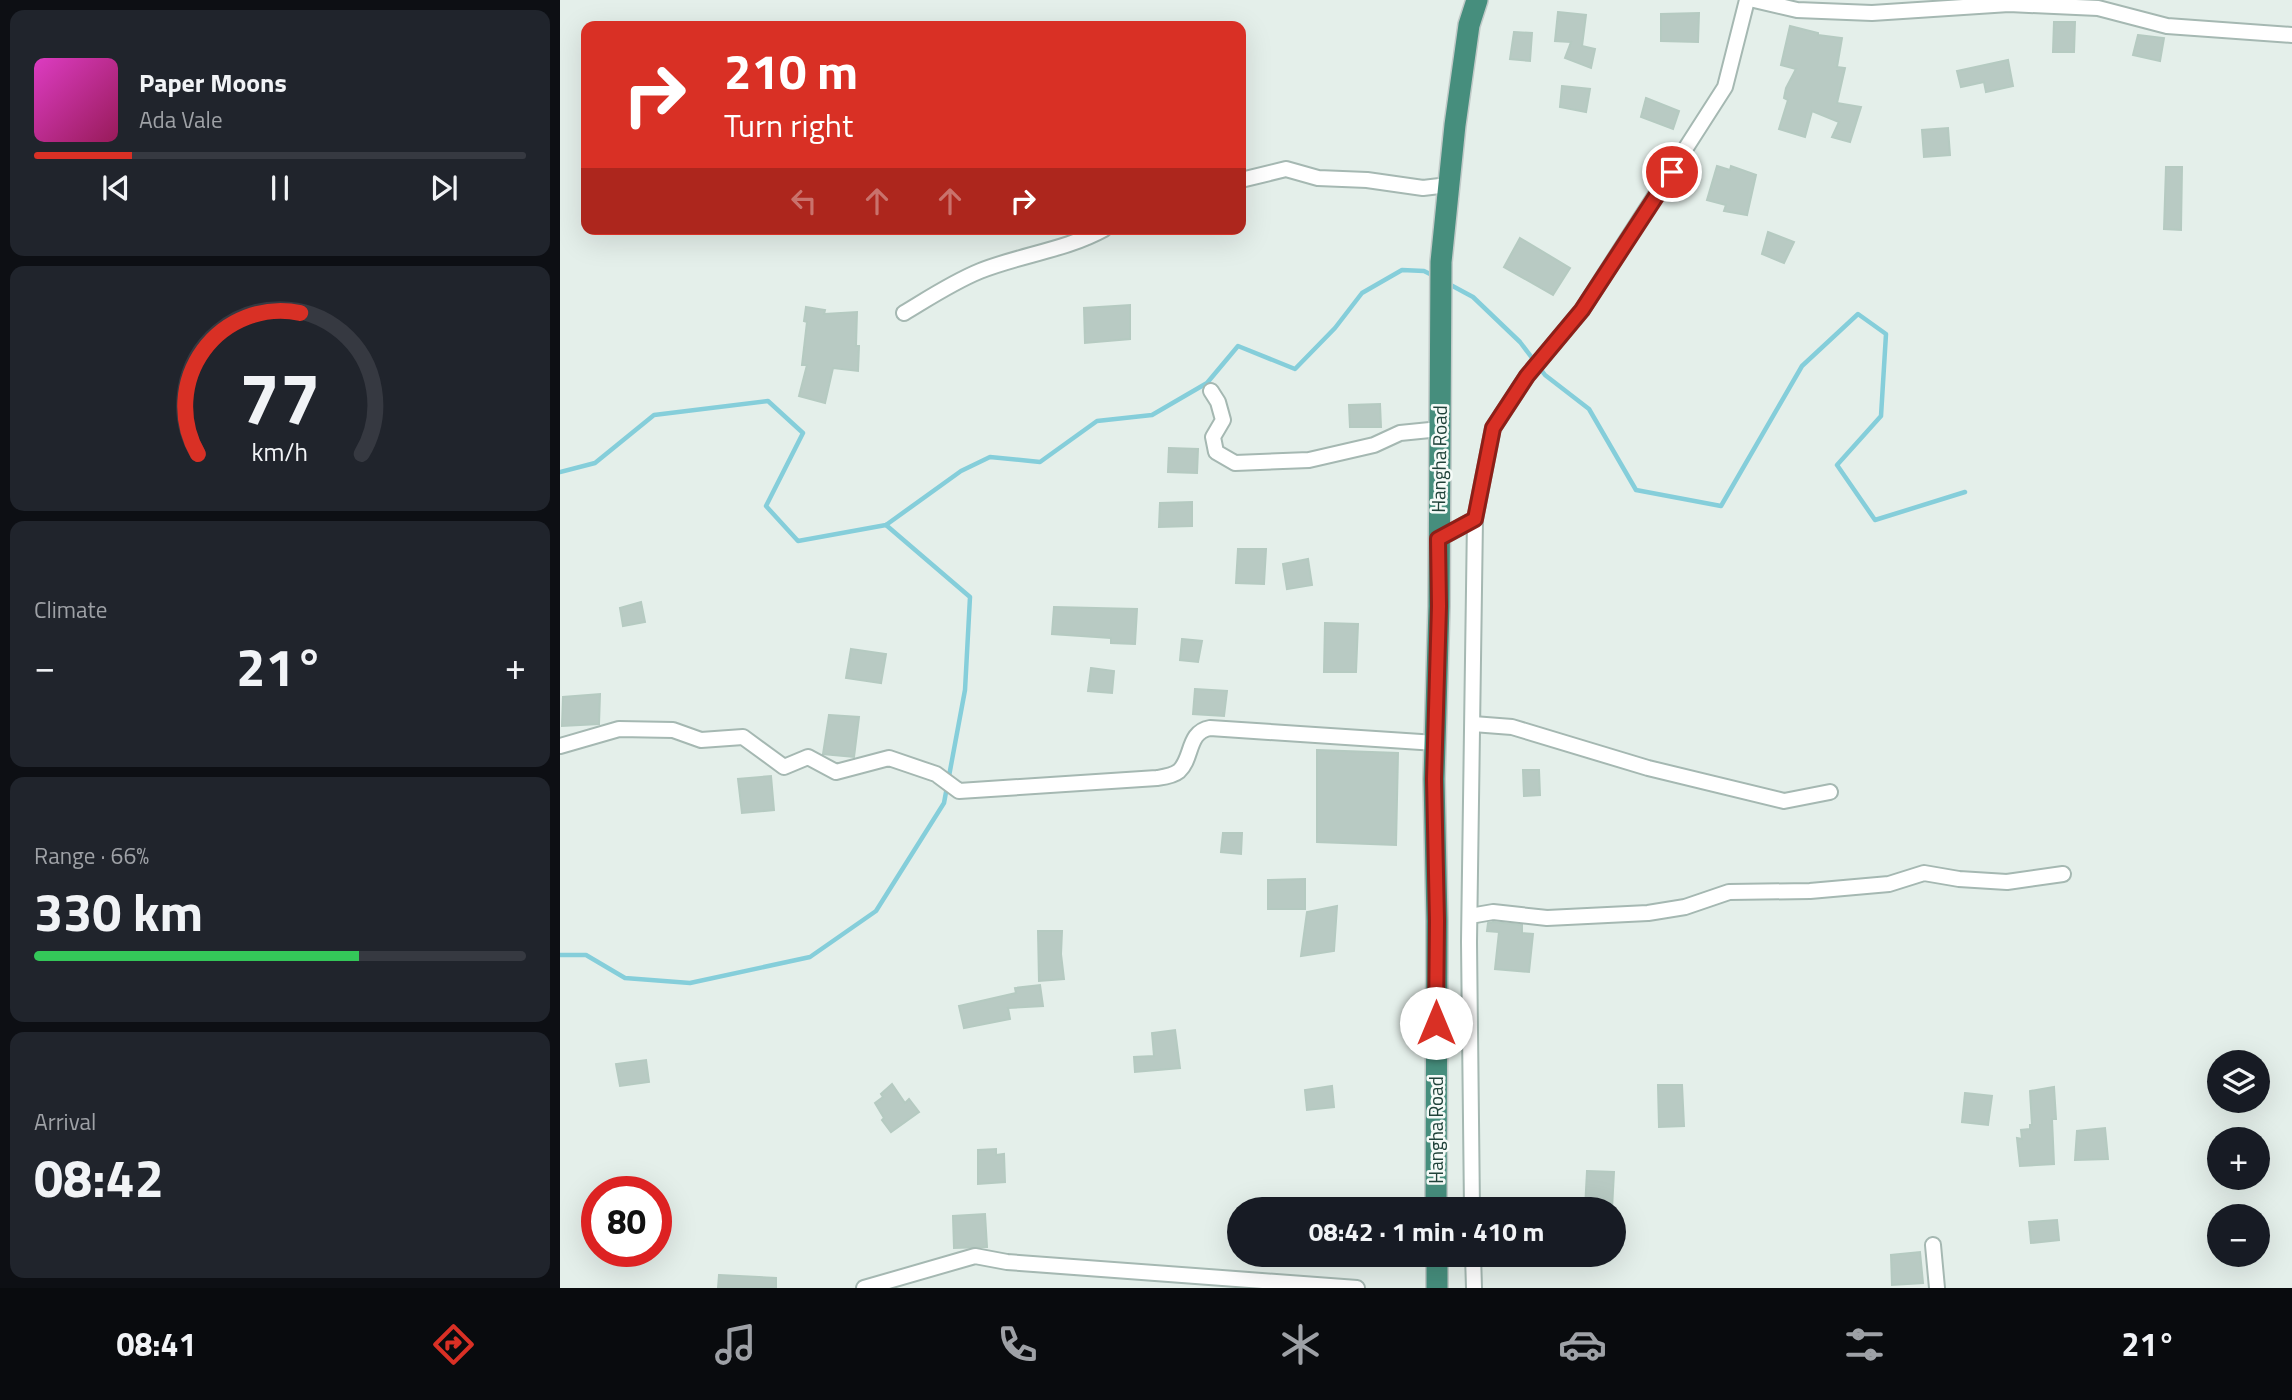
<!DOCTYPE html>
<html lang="en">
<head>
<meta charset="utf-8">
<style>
	:root { --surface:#171b24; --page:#20242c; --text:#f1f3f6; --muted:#9ea1a6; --line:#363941; --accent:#d93025 }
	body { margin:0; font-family:"Titillium Web",sans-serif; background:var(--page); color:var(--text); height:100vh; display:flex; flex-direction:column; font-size:26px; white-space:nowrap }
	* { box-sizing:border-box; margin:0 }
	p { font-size:23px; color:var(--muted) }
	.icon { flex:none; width:38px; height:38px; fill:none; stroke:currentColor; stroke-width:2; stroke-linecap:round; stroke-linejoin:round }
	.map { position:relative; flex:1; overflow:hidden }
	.sheet { display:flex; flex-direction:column; gap:10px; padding:10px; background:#0d0f14; width:560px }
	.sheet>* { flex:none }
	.hud { position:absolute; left:21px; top:21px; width:665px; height:214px; border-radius:14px; box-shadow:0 7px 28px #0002; background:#d93025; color:#fff; overflow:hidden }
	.fabs { position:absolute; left:1647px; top:1050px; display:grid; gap:14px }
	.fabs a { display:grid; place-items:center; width:63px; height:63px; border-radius:50%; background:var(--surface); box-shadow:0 7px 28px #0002; font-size:35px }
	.speed { position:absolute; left:21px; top:1176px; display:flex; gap:14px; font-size:35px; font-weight:700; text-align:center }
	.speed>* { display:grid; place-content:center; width:91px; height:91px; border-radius:50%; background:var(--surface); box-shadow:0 7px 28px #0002; line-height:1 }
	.speed .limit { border:10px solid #d22; background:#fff; color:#111 }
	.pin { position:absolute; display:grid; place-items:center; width:60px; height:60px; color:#fff; margin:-30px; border:4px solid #fff; border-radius:50%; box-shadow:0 2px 7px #0007 }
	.me { position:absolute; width:77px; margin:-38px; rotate:0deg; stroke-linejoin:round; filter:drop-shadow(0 0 5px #0008) }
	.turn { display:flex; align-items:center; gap:24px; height:147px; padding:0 28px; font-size:32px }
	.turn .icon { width:91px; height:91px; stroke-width:2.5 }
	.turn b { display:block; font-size:49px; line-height:60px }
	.lanes { display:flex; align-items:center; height:66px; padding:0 28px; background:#0003; justify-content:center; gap:35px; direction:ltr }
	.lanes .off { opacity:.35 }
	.big { font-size:52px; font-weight:700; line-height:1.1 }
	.sheet .tile { flex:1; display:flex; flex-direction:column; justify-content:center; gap:10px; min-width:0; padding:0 24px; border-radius:14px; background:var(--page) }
	.sheet .dial { align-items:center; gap:0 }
	.dial svg { height:182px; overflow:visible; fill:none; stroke:var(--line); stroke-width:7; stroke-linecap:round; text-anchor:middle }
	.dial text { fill:var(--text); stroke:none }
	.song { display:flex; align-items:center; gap:21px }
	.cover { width:84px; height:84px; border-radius:10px; background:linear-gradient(135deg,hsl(310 70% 55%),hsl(330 70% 35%)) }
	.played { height:7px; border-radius:4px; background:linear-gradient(90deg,var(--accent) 20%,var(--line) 20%) }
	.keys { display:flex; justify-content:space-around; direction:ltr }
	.heat { display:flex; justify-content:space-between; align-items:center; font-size:38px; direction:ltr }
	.charge { height:10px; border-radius:5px; background:linear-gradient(90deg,#34c759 66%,var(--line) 0) }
	.trip { position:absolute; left:667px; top:1197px; width:399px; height:70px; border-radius:35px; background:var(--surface); box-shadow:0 7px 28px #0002; font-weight:700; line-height:70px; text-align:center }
	.tabs { display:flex; height:112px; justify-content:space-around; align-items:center; background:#090b0e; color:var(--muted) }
	.tabs .icon { width:49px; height:49px }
	.tabs .current { color:var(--accent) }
	.tabs b { font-size:32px; color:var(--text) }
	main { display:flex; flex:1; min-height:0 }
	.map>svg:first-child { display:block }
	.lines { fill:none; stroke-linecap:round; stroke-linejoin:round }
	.stream { stroke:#85ceda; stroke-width:4.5 }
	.building { fill:#b8cac3; stroke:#b5cac1; stroke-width:2 }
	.minor-casing { stroke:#a5b8b2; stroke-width:18 }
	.trunk-casing { stroke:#c1cac8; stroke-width:24 }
	.minor { stroke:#fff; stroke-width:14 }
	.trunk { stroke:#468e7d; stroke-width:21 }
	.route-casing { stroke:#8d1f18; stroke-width:18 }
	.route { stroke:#d93025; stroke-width:12 }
	.labels { text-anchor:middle; stroke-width:5; stroke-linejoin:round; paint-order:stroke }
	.street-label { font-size:19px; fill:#20433a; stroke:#f5fbf8 }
</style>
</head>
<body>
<main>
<section class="sheet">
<div class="tile">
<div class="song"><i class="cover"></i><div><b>Paper Moons</b><p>Ada Vale</p></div></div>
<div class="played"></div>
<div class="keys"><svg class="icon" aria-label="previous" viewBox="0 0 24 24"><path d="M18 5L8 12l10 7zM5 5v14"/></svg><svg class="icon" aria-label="pause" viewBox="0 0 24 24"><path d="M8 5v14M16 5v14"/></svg><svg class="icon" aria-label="next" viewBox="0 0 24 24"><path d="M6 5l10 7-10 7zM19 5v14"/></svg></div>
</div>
<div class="tile dial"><svg viewBox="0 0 100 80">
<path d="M14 69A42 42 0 1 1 86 69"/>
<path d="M14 69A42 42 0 0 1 59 7" stroke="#d93025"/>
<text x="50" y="56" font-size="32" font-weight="700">77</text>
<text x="50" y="72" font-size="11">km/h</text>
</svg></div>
<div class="tile"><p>Climate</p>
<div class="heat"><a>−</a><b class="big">21°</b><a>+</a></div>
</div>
<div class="tile"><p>Range · 66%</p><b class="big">330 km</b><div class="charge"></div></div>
<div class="tile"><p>Arrival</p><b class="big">08:42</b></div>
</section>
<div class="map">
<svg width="1732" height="1288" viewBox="0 0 1732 1288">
	<rect width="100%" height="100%" fill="#e4efea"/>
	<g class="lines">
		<!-- stream -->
		<g class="stream">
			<polyline points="887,283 913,297 960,342 985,375 1029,409 1076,490 1161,506 1242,366 1298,314 1326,334 1321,416 1277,465 1315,520 1405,492"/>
			<polyline points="0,472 35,463 94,415 208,401 243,433 206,506 238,541 326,525 401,471 430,457 480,462 537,421 592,415 647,383 678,346 735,369 775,328 802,293 842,270 864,271 876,277"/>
			<polyline points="0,955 26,955 65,978 130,983 250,957 316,911 384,803 405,690 410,597 326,525"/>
		</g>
	</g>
	<!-- building -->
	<g class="building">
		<polygon points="998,12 1026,15 1022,46 1035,49 1031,68 1005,58 1011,42 995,41"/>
		<polygon points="1139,13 1138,42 1101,41 1101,14"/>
		<polygon points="1494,22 1515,22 1514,52 1493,52"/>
		<polygon points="1230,26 1258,33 1258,35 1282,38 1277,67 1285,68 1277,103 1301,107 1290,142 1272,137 1279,122 1252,111 1245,137 1219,129 1228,100 1224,98 1226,88 1236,69 1221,65"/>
		<polygon points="954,32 972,33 970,61 950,59"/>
		<polygon points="1578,35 1604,38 1600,61 1573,55"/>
		<polygon points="1448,60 1453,86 1426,92 1424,82 1401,87 1397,71"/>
		<polygon points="1002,86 1030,89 1026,112 1000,107"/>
		<polygon points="1086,98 1119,111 1113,129 1081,117"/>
		<polygon points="1388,128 1390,155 1364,157 1362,130"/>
		<polygon points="1157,166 1170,170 1171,166 1196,175 1187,215 1164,211 1166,205 1147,200"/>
		<polygon points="1606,167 1622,167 1621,230 1604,229"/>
		<polygon points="1208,232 1234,242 1224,263 1202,254"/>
		<polygon points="960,238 1010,268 993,295 944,267"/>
		<polygon points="570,305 570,339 525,343 524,308"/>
		<polygon points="246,307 265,310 264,314 297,312 296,346 299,346 298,371 273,368 265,403 239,396 247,365 242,365 247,322 244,321"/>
		<polygon points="820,404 821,427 790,427 789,405"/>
		<polygon points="609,448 638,449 637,473 608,472"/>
		<polygon points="632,502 632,526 599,527 600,503"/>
		<polygon points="678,549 706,549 704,584 676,583"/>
		<polygon points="748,559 752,585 727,589 723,564"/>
		<polygon points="81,602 85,622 63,626 60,608"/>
		<polygon points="494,607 577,609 575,644 551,643 551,638 492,634"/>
		<polygon points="765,623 798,624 796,672 764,672"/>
		<polygon points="622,639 642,641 638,662 620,660"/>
		<polygon points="291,649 326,654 321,683 286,678"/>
		<polygon points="531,668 554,671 552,693 528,691"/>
		<polygon points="635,689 667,691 664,716 633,714"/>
		<polygon points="40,694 39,724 2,726 3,697"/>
		<polygon points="269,715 299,717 294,757 263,754"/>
		<polygon points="757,750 838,753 836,845 757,842"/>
		<polygon points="963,770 979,770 980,795 964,796"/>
		<polygon points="211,776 214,810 182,813 178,779"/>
		<polygon points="663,833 682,833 681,854 661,852"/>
		<polygon points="745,879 745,909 708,909 708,880"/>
		<polygon points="777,906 774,951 741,956 747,912"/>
		<polygon points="933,922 962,925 962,933 973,934 969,972 935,969 939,932 927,931 928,923"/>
		<polygon points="478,931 502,931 501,954 504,979 479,981"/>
		<polygon points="480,985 483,1006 448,1008 450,1019 404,1028 399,1006 456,993 455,988"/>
		<polygon points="615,1030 620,1068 575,1072 574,1057 594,1056 592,1033"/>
		<polygon points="86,1060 89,1082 60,1086 56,1064"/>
		<polygon points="332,1084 345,1103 349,1099 359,1112 331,1132 322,1120 324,1118 315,1103 323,1097 321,1094"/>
		<polygon points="1098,1085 1122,1085 1124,1126 1099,1127"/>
		<polygon points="772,1086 774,1107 747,1110 745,1090"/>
		<polygon points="1494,1087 1496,1119 1492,1119 1494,1164 1460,1166 1457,1138 1462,1139 1461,1130 1470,1129 1470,1125 1472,1125 1470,1091"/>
		<polygon points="1405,1093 1432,1096 1428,1125 1402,1122"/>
		<polygon points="1545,1128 1548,1159 1515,1160 1517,1131"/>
		<polygon points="436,1149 436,1155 444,1154 445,1182 418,1184 418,1150"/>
		<polygon points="1027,1171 1054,1172 1052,1209 1025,1209"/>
		<polygon points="425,1214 427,1247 394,1248 393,1216"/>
		<polygon points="1497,1220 1499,1240 1471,1243 1469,1222"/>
		<polygon points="1360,1252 1363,1283 1332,1285 1331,1255"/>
		<polygon points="159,1275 216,1278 216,1288 158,1288"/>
	</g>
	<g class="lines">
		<defs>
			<g id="minor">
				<polyline points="1194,0 1237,10 1312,13 1449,4 1538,8 1607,26 1732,35"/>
				<polyline points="681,180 726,169 758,178 807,180 863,188 888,185"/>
				<path d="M344,313C369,298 393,282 420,271C460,255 506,250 544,229"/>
				<polyline points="651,391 658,402 663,420 653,437 656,452 675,463 749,460 814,445 840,433 880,429"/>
				<polyline points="878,539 915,519 933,428 967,376 1022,310 1165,87 1187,0"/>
				<polyline points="913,724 952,727 1088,768 1224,801 1270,792"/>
				<path d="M0,746L59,729L113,730L141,740L183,737L224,767L248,757L276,772L329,758L376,774L399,791L597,778C604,777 613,776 619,771C633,758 627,732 650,728L876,743"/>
				<polyline points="910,916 933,912 987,918 1088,913 1125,907 1169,892 1250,891 1329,884 1364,873 1399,879 1447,882 1503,874"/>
				<polyline points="912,1209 909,942 915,519"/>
				<polyline points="1373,1245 1377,1288"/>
				<polyline points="913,1255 914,1288"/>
				<polyline points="304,1288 415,1256 447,1262 797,1288"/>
			</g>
			<g id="trunk">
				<polyline points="876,1209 877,921 874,779 879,606 881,262 895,125 909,25 917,0"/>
				<polyline points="877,1255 877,1288"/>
			</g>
		</defs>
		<!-- minor casing -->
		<use href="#minor" class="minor-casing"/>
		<!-- trunk casing -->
		<use href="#trunk" class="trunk-casing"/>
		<!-- minor -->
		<use href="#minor" class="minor"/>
		<!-- trunk -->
		<use href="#trunk" class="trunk"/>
	</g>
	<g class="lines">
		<defs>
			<polyline id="route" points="876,1023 877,921 874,779 879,606 878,539 915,519 933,428 967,376 1022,310 1112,172"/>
		</defs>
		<!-- route casing -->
		<use href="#route" class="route-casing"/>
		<!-- route -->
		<use href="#route" class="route"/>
	</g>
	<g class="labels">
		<!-- street labels -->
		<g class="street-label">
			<text transform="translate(879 459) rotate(-89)" y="7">Hangha Road</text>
			<text transform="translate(876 1130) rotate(-90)" y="7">Hangha Road</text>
		</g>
	</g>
</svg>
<div class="fabs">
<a><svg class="icon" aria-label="layers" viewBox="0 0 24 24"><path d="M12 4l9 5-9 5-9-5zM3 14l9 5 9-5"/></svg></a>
<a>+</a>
<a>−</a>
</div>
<div class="speed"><div class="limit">80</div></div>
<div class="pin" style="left:1112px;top:172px;background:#d93025"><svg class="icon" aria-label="arrive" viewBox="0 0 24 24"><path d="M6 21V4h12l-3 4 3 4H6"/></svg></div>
<svg class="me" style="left:876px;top:1023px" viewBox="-20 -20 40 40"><circle r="19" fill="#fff"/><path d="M0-13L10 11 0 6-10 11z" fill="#d93025"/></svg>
<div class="trip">08:42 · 1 min · 410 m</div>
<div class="hud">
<div class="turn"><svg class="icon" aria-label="right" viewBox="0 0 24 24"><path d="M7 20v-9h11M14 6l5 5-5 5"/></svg><div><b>210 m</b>Turn right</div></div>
<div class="lanes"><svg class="icon off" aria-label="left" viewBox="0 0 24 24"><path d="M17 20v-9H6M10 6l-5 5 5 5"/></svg><svg class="icon off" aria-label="ahead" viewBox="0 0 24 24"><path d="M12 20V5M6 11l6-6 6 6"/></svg><svg class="icon off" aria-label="ahead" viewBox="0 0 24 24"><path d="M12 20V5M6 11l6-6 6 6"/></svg><svg class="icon" aria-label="right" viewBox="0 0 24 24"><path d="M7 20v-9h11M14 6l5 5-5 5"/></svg></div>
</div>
</div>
</main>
<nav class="tabs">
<b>08:41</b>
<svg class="icon current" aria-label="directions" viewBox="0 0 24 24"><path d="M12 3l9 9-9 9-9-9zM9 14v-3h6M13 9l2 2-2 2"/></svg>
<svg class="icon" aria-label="music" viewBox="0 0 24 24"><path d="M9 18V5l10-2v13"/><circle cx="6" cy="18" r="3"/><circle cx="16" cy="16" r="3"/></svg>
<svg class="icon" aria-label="phone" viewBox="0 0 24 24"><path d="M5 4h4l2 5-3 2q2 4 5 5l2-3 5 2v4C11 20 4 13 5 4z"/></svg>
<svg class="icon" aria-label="climate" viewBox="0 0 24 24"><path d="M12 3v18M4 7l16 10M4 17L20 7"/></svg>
<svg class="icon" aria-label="car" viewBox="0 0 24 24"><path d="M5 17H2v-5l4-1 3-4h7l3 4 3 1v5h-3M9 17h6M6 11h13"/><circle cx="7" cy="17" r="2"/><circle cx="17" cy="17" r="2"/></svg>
<svg class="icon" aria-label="filters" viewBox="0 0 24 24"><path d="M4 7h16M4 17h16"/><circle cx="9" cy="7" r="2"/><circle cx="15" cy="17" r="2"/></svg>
<b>21°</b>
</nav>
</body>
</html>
